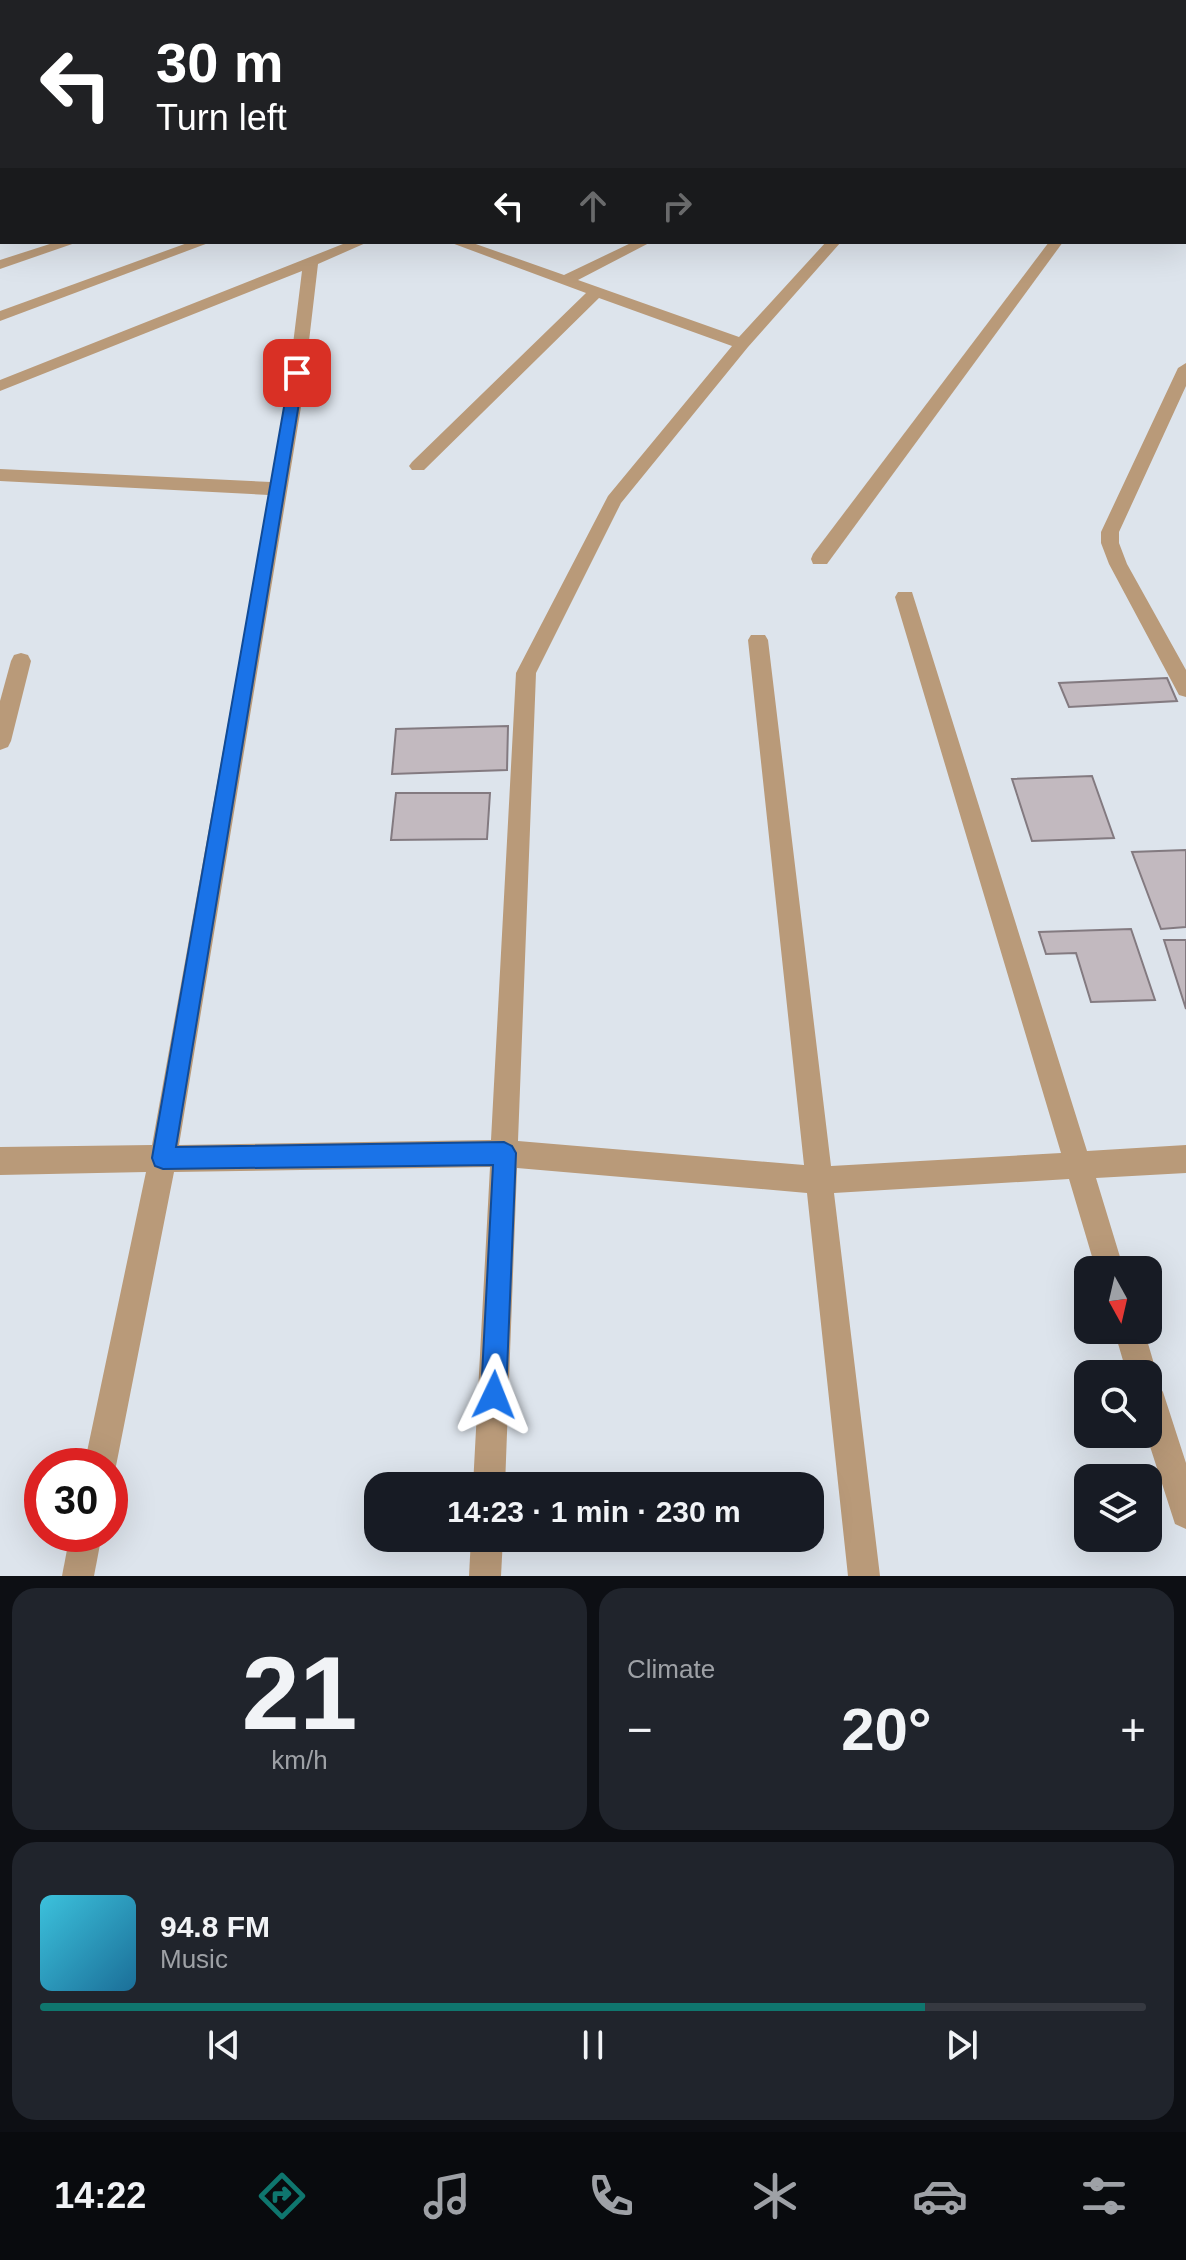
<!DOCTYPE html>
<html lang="en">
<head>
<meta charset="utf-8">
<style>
	:root { --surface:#171b24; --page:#20242c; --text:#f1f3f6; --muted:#9ea1a6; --line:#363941; --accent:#0f766e }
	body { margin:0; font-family:Helvetica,sans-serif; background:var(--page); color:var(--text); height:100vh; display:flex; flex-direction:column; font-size:30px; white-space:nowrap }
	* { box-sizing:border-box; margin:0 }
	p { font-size:26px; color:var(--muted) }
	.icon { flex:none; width:44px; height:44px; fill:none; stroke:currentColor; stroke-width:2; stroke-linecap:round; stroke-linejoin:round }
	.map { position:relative; height:1576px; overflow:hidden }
	.sheet { display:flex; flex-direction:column; gap:12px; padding:12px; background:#0d0f14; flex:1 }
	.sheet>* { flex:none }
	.hud { position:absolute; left:0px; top:0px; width:1186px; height:244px; box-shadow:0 8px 32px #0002; background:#202124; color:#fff; overflow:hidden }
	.needle { width:52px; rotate:172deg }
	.controls { position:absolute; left:1074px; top:1256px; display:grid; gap:16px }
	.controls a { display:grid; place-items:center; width:88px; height:88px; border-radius:16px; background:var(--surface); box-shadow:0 8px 32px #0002; font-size:40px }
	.speed { position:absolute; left:24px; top:1448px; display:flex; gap:16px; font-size:40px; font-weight:700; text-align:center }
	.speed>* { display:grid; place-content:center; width:104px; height:104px; border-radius:50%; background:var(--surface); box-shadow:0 8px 32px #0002; line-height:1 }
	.speed .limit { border:12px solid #d22; background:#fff; color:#111 }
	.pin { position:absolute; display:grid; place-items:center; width:68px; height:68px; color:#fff; margin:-34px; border-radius:16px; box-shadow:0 4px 12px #0006 }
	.me { position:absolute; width:88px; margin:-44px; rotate:2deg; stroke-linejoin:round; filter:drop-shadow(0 0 6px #0008) }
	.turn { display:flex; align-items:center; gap:28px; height:168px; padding:0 24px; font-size:36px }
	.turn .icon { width:104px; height:104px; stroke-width:2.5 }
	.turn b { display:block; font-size:56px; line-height:68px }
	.lanes { display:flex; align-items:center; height:76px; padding:0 24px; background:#0003; justify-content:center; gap:40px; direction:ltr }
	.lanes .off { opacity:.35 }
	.big { font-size:60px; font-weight:600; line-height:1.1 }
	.sheet .tile { flex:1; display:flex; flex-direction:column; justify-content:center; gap:12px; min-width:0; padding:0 28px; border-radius:24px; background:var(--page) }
	.sheet .dial { align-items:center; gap:0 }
	.dial b { font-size:104px; line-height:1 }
	.song { display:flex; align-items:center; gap:24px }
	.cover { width:96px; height:96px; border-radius:12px; background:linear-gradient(135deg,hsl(190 70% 55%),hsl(200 70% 35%)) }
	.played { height:8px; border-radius:4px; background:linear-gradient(90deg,var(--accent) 80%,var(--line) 80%) }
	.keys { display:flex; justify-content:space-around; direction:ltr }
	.heat { display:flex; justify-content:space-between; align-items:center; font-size:44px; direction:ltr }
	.sheet .tiles { flex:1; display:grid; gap:12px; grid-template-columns:1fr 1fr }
	.tile:last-child { grid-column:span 2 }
	.trip { position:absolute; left:364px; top:1472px; width:460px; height:80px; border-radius:24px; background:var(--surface); box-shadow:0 8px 32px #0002; font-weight:600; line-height:80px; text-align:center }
	.tab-bar { display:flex; height:128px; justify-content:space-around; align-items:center; background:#090b0e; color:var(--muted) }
	.tab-bar .icon { width:56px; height:56px }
	.tab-bar .active { color:var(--accent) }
	.tab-bar b { font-size:36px; color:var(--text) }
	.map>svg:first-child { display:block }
	.building { fill:#c2b9bf; stroke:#837a80; stroke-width:2 }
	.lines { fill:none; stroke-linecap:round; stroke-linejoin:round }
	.minor { fill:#b99a79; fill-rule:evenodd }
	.tertiary { fill:#b99a79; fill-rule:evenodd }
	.route { fill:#1a73e8; stroke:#114b97; stroke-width:2 }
</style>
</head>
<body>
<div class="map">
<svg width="1186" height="1576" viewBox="0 0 1186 1576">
	<rect width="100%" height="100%" fill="#dde4ec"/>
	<!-- building -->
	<g class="building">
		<polygon points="1167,678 1177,701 1069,707 1059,683"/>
		<polygon points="508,726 507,770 392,774 396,729"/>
		<polygon points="1092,776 1114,838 1032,841 1012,779"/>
		<polygon points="396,793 490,793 487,839 391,840"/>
		<polygon points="1186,850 1186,927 1161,929 1132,852"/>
		<polygon points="1131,929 1155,1000 1091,1002 1076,953 1046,954 1039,932"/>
		<polygon points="1164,940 1186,940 1186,1009"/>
	</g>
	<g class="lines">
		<!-- minor -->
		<g class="minor">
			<polygon points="39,0 56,0 37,2"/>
			<polygon points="114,0 126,0 128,2 116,2"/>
			<polygon points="237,0 254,0 235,2"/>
			<polygon points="404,0 420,0 402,2"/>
			<polygon points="445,0 459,0 461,2 447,2"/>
			<polygon points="592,0 607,0 609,2 594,2"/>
			<polygon points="1055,0 1071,0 1053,2"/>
			<rect x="0" y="71" width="2" height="8"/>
			<polygon points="0,133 2,134 2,143 0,142"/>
			<rect x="0" y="224" width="2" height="10"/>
			<rect x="1184" y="232" width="2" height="9"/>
			<polygon points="56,242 78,242 0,269 0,260"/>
			<polygon points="190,242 211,242 0,321 0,311"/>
			<polygon points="348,242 368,242 318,264 302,401 179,1145 491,1140 516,673 608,496 732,346 599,298 424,470 412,470 409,466 412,462 586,293 449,242 470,242 564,275 633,242 651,242 578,280 739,337 826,242 841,242 748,347 621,503 536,673 518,1141 804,1165 748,640 751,635 765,635 768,640 831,1166 1061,1153 895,597 898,592 912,592 1087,1151 1186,1145 1186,1173 1096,1178 1124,1270 1096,1270 1069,1179 834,1193 880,1576 848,1576 807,1193 517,1168 505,1486 473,1486 490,1167 174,1172 116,1466 110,1477 110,1466 84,1466 146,1172 0,1175 0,1147 152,1145 269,495 0,481 0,469 271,482 286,401 302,271 0,391 0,380"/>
			<polygon points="1049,242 1063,242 827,564 813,564 811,559 813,554"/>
			<polygon points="1186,363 1186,386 1119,532 1119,543 1127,564 1186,670 1186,697 1179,695 1109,564 1101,543 1101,532 1178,368"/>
			<polygon points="21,653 28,655 31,661 11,741 8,747 0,750 0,701 11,661 14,655"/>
			<polygon points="1114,1330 1144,1330 1157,1374 1155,1380 1163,1392 1186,1463 1186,1529 1175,1524 1146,1434 1148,1374 1127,1374"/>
			<polygon points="70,1534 102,1534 94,1576 62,1576"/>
			<polygon points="471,1538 503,1538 501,1576 469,1576"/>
		</g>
		<!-- tertiary -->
		<g class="tertiary">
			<polygon points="815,0 830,0 832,2 817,2"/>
			<polygon points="1184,122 1186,123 1186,131 1184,130"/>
		</g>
	</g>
	<!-- route -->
	<polygon class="route" points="297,369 304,373 176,1147 504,1142 512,1146 516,1153 506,1395 502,1404 494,1408 485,1404 481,1395 493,1165 163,1169 155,1166 152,1158 290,373"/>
</svg>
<div class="controls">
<a><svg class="needle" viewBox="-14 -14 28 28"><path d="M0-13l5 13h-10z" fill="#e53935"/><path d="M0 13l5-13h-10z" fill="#9ea1a6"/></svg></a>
<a><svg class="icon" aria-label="search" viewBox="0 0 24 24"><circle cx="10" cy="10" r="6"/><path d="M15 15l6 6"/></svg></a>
<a><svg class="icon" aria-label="layers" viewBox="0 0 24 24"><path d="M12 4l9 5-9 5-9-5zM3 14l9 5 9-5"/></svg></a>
</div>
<div class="speed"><div class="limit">30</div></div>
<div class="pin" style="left:297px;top:373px;background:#d93025"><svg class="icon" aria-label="arrive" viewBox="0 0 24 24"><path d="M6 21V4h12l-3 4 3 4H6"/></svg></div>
<svg class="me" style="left:494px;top:1395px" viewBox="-20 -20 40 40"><path d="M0-17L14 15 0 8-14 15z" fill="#1a73e8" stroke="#fff" stroke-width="4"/></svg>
<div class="trip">14:23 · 1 min · 230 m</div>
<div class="hud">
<div class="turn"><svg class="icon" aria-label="left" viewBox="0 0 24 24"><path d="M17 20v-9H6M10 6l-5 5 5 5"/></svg><div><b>30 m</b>Turn left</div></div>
<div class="lanes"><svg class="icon" aria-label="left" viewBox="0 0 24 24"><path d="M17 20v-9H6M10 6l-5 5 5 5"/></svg><svg class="icon off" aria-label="ahead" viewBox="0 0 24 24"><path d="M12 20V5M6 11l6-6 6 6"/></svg><svg class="icon off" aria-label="right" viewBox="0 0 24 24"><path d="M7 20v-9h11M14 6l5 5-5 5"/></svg></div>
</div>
</div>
<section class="sheet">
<div class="tiles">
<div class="tile dial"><b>21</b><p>km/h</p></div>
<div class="tile"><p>Climate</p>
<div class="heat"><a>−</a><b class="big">20°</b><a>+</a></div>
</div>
<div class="tile">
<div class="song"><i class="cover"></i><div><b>94.8 FM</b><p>Music</p></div></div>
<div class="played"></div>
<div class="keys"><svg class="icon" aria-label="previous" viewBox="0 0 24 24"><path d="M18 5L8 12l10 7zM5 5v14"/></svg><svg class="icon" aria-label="pause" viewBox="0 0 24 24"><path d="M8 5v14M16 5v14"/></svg><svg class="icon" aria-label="next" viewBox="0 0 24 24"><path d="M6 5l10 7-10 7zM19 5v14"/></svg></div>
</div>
</div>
</section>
<nav class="tab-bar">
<b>14:22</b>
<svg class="icon active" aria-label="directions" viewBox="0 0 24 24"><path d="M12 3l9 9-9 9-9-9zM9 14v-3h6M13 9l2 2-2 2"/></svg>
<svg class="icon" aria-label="music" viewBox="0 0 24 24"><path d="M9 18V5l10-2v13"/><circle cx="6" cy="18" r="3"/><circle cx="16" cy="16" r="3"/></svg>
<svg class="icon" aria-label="phone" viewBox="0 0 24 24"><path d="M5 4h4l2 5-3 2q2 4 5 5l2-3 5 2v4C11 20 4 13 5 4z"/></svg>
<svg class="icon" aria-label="climate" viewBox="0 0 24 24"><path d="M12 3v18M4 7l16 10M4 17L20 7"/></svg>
<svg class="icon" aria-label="car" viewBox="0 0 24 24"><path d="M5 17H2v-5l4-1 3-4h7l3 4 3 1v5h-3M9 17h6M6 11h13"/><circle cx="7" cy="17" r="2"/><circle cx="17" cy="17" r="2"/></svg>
<svg class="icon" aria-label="filters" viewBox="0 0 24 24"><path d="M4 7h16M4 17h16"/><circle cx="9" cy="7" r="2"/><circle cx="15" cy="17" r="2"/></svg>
</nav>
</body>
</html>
